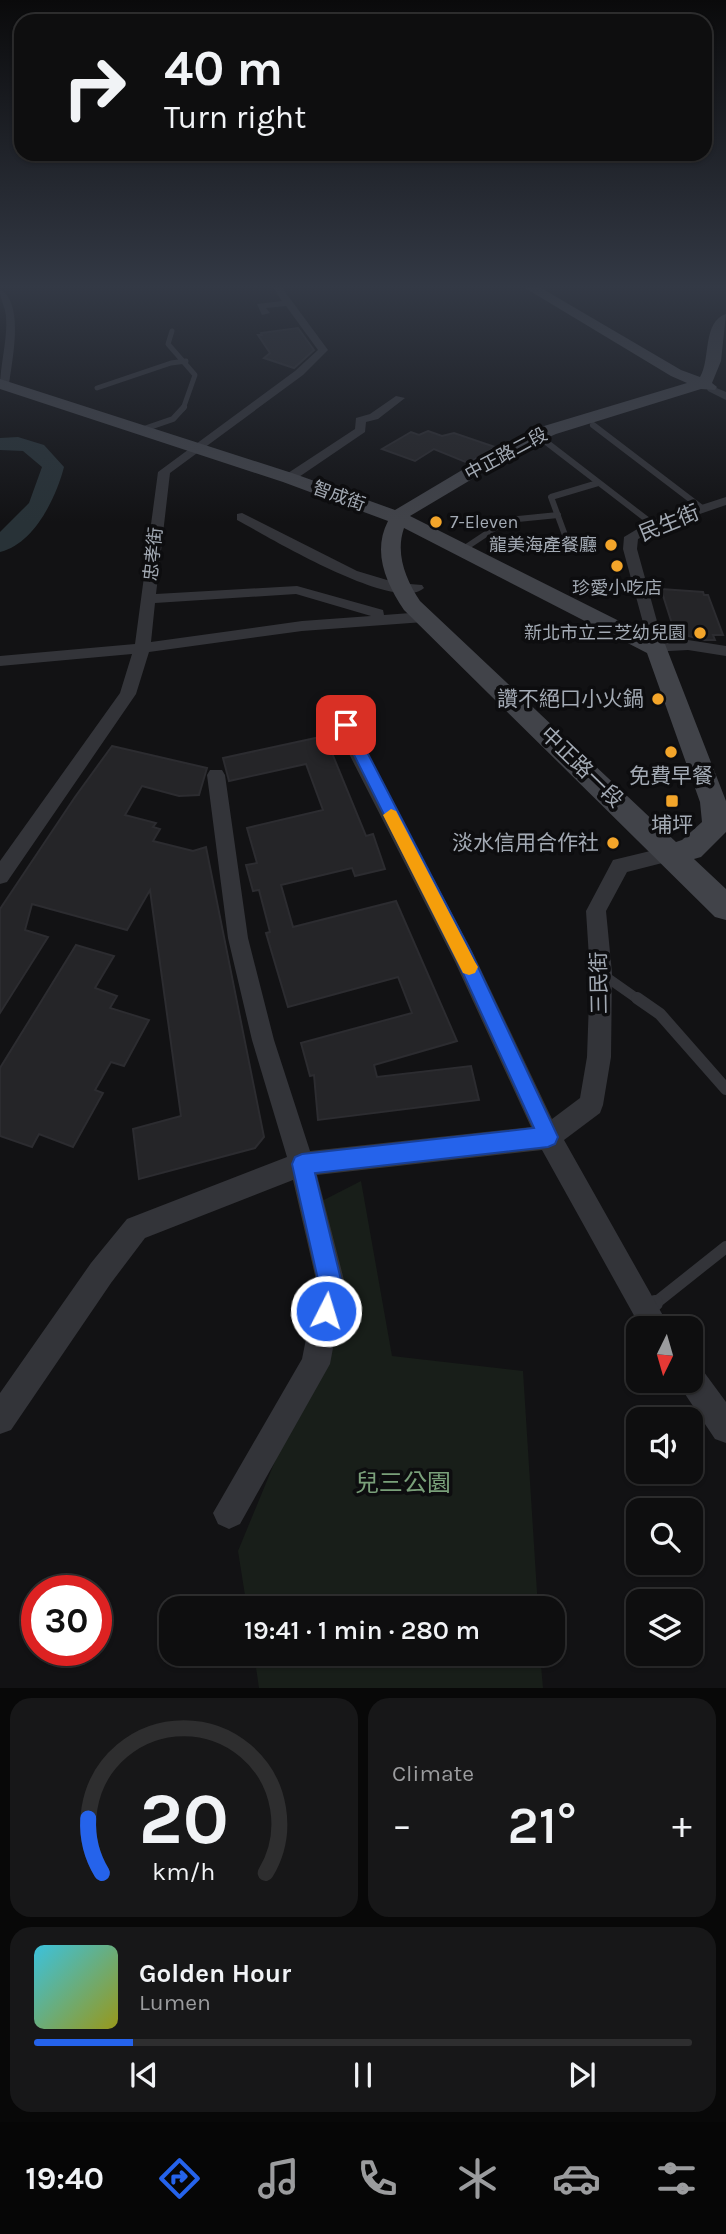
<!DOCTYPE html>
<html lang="en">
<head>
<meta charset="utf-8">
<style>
	:root { --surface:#0e0e0f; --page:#171718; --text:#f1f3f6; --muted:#9b9c9e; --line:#2e2e2f; --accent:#2563eb }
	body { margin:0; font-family:Karla,"Noto Sans TC",sans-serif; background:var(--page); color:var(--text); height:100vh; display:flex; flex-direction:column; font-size:26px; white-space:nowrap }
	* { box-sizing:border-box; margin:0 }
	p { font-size:23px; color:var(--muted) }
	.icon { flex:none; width:38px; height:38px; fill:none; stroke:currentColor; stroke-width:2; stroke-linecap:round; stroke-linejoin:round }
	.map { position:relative; height:1688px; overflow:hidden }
	.details { display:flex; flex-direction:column; gap:10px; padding:10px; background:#080808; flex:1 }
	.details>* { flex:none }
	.hud { position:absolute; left:14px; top:14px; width:698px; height:147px; border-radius:21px; box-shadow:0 2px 5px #0004,0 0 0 2px var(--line); background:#0e0e0f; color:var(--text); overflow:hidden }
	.needle { width:46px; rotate:185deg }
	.controls { position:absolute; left:626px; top:1316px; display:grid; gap:14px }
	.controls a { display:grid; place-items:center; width:77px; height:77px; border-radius:14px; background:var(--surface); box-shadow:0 2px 5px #0004,0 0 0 2px var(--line); font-size:35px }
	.speed { position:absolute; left:21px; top:1575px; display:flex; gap:14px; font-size:35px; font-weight:700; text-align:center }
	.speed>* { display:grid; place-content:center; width:91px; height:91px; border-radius:50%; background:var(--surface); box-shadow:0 2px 5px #0004,0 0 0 2px var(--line); line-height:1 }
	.speed .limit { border:10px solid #d22; background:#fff; color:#111 }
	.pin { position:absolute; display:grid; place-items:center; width:60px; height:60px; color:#fff; margin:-30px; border-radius:14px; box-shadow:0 4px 10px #0006 }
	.me { position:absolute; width:77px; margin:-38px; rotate:5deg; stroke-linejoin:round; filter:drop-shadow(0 0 5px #0008) }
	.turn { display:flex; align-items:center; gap:24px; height:147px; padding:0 35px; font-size:32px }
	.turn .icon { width:91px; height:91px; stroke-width:2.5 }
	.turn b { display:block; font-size:49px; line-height:60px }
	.big { font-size:52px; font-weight:600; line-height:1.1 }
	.details .card { flex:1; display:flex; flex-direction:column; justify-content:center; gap:10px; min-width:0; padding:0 24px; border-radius:21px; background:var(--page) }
	.details .dial { align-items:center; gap:0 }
	.dial svg { height:182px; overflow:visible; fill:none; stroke:var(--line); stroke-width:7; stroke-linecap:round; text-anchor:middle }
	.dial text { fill:var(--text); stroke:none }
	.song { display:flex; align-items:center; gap:21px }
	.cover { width:84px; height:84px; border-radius:10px; background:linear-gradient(135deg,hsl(190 70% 55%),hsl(60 70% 35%)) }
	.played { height:7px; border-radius:4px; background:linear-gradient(90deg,var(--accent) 15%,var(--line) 15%) }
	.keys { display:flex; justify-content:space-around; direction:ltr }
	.heat { display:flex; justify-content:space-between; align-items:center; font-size:38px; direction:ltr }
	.details .tiles { flex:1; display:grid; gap:10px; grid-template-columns:1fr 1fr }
	.card:last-child { grid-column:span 2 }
	.trip { position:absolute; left:159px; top:1596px; width:406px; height:70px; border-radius:21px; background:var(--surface); box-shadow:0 2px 5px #0004,0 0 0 2px var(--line); font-weight:600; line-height:70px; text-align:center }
	.menu { display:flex; height:112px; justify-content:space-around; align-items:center; background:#060606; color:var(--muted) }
	.menu .icon { width:49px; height:49px }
	.menu .current { color:var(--accent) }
	.menu b { font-size:32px; color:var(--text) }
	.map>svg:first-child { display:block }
	.green { fill:#181e19 }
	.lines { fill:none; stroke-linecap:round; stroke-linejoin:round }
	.river { fill:#283237; fill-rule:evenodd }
	.building { fill:#252528; stroke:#2c2c30; stroke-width:2 }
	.lane-far4 { stroke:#333439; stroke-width:5 }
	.lane-far3 { stroke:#333439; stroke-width:6 }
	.lane-far2 { stroke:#333439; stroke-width:10 }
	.lane-far1 { stroke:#333439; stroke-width:12 }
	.lane { stroke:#333439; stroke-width:16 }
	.street { fill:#333439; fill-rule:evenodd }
	.secondary { fill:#414349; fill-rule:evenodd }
	.route { fill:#2563eb; stroke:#184099; stroke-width:2 }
	.slow { fill:#f59e0b }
	.poi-dot { fill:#f3a52a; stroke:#0d0d0f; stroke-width:2.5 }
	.labels { text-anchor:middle; stroke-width:7; stroke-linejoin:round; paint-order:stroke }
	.far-street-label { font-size:18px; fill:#a3aab4; stroke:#0d0d0f }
	.far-poi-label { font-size:18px; fill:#a3aab4; stroke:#0d0d0f; text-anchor:end }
	.street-label { font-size:21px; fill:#a3aab4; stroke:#0d0d0f }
	.poi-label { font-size:21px; fill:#a3aab4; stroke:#0d0d0f; text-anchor:end }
	.near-park-label { font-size:24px; fill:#7aa07a; stroke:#0d0d0f }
</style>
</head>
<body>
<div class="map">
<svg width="726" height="1688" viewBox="0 0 726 1688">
	<rect width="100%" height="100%" fill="#121214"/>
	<!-- green -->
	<g class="green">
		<polygon points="361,1181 392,1356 523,1371 538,1608 247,1608 238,1551 315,1364 336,1289 316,1204"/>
		<polygon points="254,1654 540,1654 543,1688 259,1688"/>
	</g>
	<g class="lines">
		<!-- river -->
		<path class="river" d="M18,437L44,445L64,467C56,498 34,544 0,552V532L29,503L42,467L23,451L0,450V438Z"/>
	</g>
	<!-- building -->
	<g class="building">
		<polygon points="298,328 314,350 294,368 264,358 270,353 258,335 262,335 261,333"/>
		<polygon points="428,431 442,436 454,433 495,447 468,463 434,449 415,461 382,449 411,432 419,435"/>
		<polygon points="661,589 703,592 704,595 708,595 723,635 713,635 715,640 704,640 688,636 685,630 674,630"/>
		<polygon points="325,736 366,836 373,834 385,869 355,876 352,868 281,885 293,927 396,901 457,1041 374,1065 377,1077 471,1066 479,1100 318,1120 314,1075 310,1076 301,1043 412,1013 398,977 288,1007 266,933 270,932 259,890 253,891 246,865 257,863 247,828 323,810 306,764 229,781 223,758"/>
		<polygon points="112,746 207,768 199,795 179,796 142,786 125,815 156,823 153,827 160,829 153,841 193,851 206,847 264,1137 255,1148 139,1179 133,1129 181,1116 150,890 127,930 32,904 25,930 48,937 0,1013 0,909 75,797"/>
		<polygon points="76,945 114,956 95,988 117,996 110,1008 149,1020 124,1066 111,1062 95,1090 103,1093 73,1147 39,1134 32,1147 0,1136 0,1068"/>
	</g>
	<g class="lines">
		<!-- lane-far4 -->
		<g class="lane-far4">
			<polyline points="172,331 168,344 195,375 183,409"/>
			<polyline points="97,388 171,363 186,361"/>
		</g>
		<!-- lane-far3 -->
		<g class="lane-far3">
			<polyline points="593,425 703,509"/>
			<polyline points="141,430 173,419 184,407"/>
			<polyline points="537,435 654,525"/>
			<polyline points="569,546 551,497 598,483"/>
			<polyline points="462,550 507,520 558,515"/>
		</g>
		<!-- lane-far2 -->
		<polyline class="lane-far2" points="602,974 639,1000"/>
		<!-- lane-far1 -->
		<g class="lane-far1">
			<polyline points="637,998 660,1014 726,1089"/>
			<polyline points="653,1305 726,1247"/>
		</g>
		<!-- lane -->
		<polyline class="lane" points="647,1310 655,1303"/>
		<!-- street -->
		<g class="street">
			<path d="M271,285H280L328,350L303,375L170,473L156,594L297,586L383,610L384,615L424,612L432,617L424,622L302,631L149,652L136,694L7,882L0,884V861L120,693L132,654L0,666V656L135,644L158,472L295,371L318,350L286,306L266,308L270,313L262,315L257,304L282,301ZM296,594L371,616L302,621L151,642L155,603Z"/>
			<path d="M0,289C25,304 12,360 9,386L4,389L0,388C0,364 8,339 6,316C5,306 0,300 0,289Z"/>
			<polygon points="712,386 726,392 726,400 708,391 707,389"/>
			<polygon points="396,396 405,398 378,419 366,422 365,432 293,481 285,481 285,475 355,429 356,418 370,414"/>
			<polygon points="726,497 726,505 659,528 638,539 637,549 663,643 688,640 726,646 726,656 688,650 651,652 623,549 624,537 649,522"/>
			<path d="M242,513L357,571L397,583L422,585L424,588C396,614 267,536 237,520V514Z"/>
			<polygon points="339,702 347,708 361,742 472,951 552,1119 580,1098 587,1057 590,973 586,911 613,860 671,846 678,849 681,854 678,859 627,872 606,911 612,973 611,1057 603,1105 600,1113 564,1140 670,1328 641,1328 542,1150 317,1175 345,1284 330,1364 240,1524 229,1529 218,1524 213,1513 302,1359 317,1284 293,1180 145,1238 111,1283 11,1430 0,1434 0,1393 91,1263 127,1219 287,1157 252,1040 228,938 207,775 210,770 222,770 225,775 248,938 274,1040 310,1151 531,1127 455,962 343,742 331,708"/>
			<polygon points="691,1364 701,1368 726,1402 726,1443 715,1439 681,1388 678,1381 691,1381"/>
		</g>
		<!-- secondary -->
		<path class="secondary" d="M520,285H536L681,370L700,377C711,359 702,322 726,314L721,361L712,383L717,387L715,390L701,389L556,434L526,447L410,516L665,644L726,801V832L701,857L694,859L726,889V920L715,917L404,610C386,583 372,552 388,521L283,482L0,389V379L295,474L395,510L514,439L544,426L687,383L671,376ZM404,528L647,653L700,802L702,822L682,840L676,842L420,601C406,580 395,554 404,528Z"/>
	</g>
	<!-- sky -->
	<linearGradient id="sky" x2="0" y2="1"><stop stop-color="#0a0a0b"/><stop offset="0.55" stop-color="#333945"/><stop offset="1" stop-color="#333945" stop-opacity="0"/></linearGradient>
	<rect width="726" height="522" fill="url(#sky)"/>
	<!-- route -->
	<polygon class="route" points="346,720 353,725 471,952 558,1137 555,1144 548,1147 315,1173 342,1284 334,1319 326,1322 317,1319 314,1311 319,1284 292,1164 295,1157 302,1154 534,1128 457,960 339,725"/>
	<!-- slow -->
	<polygon class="slow" points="391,809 396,811 475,962 478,967 475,973 469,975 463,973 383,815"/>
	<!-- markers -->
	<g class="poi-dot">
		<circle cx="436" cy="522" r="7"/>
		<circle cx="611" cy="545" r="7"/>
		<circle cx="617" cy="566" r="7"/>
		<circle cx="700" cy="633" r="7"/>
		<circle cx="658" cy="699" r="7"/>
		<circle cx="671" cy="752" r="7"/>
		<rect x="665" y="794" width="14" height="14" rx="3.5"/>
		<circle cx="613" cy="843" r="7"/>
	</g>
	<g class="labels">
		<!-- far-street labels -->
		<g class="far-street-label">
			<text transform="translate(506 454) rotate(-28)" y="6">中正路二段</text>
			<text transform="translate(339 496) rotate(20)" y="6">智成街</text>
			<text transform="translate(153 554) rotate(-84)" y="6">忠孝街</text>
		</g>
		<!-- far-poi labels -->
		<g class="far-poi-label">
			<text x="450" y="528" text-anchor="start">7-Eleven</text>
			<text x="597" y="551">龍美海產餐廳</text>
			<text x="617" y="594" text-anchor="middle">珍愛小吃店</text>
			<text x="686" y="639">新北市立三芝幼兒園</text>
		</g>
		<!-- street labels -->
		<g class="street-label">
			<text transform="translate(669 523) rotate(-22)" y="7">民生街</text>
			<text transform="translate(582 767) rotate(44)" y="7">中正路一段</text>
			<text transform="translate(599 983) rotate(-91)" y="7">三民街</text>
		</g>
		<!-- poi labels -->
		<g class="poi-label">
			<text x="644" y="706">讚不絕口小火鍋</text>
			<text x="671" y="783" text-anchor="middle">免費早餐</text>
			<text x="672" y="832" text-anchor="middle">埔坪</text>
			<text x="599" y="850">淡水信用合作社</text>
		</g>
		<!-- near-park labels -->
		<g class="near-park-label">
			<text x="403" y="1491">兒三公園</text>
		</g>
	</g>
</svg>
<div class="controls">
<a><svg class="needle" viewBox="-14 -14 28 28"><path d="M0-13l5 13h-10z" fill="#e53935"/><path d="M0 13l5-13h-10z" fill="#9b9c9e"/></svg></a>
<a><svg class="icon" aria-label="sound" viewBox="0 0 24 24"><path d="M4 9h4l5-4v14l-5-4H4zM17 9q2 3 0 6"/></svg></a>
<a><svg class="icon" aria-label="search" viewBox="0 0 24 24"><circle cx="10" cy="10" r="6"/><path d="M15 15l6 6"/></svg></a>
<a><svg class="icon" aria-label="layers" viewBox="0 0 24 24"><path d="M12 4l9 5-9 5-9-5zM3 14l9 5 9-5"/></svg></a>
</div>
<div class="speed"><div class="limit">30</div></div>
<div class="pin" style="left:346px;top:725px;background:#d93025"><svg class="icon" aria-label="arrive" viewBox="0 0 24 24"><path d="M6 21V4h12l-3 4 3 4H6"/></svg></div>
<svg class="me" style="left:326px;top:1311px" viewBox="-20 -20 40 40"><circle r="17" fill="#2563eb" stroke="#fff" stroke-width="3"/><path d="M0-11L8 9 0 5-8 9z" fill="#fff"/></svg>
<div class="trip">19:41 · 1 min · 280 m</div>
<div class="hud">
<div class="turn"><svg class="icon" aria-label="right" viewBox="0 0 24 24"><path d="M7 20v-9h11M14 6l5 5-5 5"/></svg><div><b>40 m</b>Turn right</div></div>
</div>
</div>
<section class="details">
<div class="tiles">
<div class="card dial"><svg viewBox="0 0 100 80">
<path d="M14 69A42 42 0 1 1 86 69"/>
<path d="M14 69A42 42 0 0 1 8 45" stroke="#2563eb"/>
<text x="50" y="56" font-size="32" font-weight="700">20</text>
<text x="50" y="72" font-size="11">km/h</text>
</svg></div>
<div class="card"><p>Climate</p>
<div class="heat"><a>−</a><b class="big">21°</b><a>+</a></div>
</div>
<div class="card">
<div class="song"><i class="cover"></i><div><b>Golden Hour</b><p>Lumen</p></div></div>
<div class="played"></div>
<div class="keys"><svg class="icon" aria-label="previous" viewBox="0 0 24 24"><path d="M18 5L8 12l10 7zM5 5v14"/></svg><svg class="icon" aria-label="pause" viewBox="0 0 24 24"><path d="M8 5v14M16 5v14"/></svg><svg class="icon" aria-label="next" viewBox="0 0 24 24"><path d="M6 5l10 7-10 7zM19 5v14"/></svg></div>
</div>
</div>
</section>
<nav class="menu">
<b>19:40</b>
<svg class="icon current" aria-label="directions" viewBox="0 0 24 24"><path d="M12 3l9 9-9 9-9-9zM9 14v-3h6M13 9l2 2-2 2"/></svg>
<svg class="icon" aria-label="music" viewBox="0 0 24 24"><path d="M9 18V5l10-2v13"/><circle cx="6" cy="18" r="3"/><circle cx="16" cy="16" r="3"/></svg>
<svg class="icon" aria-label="phone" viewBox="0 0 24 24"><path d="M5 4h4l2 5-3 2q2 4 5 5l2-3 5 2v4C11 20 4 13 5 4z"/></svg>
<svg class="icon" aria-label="climate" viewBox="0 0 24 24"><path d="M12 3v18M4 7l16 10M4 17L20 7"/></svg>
<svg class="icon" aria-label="car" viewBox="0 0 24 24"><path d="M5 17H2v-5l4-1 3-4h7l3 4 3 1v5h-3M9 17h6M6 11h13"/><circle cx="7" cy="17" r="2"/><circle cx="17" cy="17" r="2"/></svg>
<svg class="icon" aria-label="filters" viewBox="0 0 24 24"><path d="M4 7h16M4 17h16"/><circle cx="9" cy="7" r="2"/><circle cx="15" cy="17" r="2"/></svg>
</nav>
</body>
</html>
